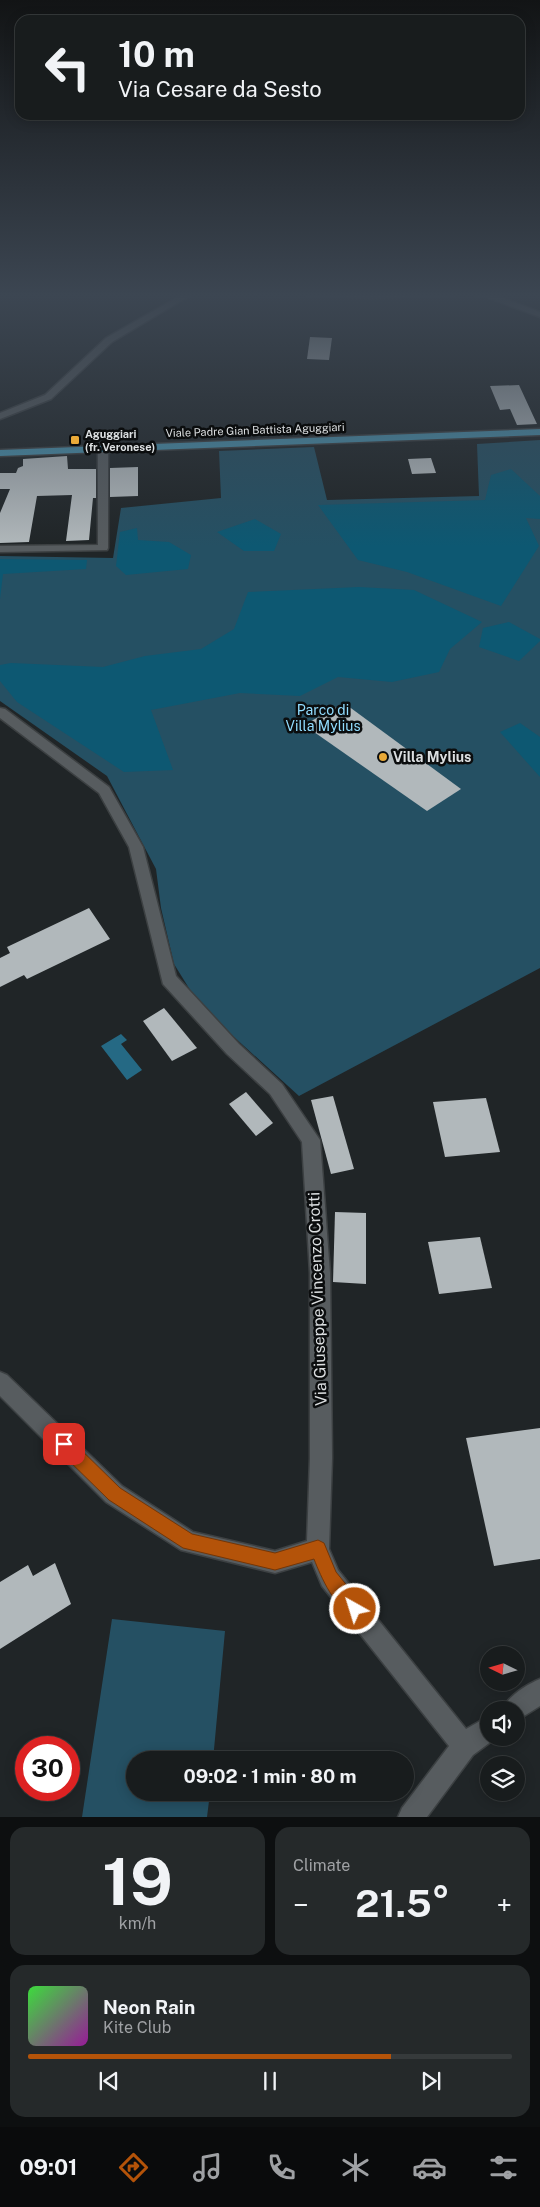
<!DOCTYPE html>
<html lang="en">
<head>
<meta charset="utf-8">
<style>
	:root { --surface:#181c1d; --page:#25292a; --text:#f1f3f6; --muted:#9fa1a4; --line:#363a3b; --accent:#b45309 }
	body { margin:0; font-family:"Public Sans",sans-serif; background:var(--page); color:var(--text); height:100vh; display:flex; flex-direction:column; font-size:19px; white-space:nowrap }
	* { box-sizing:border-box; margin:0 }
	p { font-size:16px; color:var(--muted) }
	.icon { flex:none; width:28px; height:28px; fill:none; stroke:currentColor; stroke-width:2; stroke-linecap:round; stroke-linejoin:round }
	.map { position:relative; height:1817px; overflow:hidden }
	.sheet { display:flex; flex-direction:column; gap:10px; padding:10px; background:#0d0f10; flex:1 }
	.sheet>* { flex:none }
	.top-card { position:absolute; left:15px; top:15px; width:510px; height:105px; border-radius:15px; box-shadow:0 2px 12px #0003,0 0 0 1px var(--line); background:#181c1d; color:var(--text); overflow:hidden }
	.needle { width:32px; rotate:275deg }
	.controls { position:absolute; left:480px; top:1646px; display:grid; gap:10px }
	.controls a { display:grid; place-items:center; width:45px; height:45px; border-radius:50%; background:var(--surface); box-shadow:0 2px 12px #0003,0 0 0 1px var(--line); font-size:25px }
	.speed { position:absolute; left:15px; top:1736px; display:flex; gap:10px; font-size:25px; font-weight:700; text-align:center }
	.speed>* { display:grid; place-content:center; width:65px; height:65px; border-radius:50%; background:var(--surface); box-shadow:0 2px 12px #0003,0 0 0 1px var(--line); line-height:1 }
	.speed .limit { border:8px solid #d22; background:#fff; color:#111 }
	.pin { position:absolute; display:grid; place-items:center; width:42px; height:42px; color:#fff; margin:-21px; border-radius:10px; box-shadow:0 2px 8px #0006 }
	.me { position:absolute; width:55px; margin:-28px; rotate:321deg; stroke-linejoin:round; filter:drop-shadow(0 0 4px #0008) }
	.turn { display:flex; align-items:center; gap:18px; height:105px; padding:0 20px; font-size:22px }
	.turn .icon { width:65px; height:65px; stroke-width:2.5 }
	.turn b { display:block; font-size:35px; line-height:42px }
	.big { font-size:38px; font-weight:700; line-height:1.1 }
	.sheet .widget { flex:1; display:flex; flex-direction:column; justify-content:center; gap:8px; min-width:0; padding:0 18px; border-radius:15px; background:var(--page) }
	.sheet .dial { align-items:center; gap:0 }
	.dial b { font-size:65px; line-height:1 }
	.song { display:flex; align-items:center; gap:15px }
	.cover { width:60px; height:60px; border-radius:8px; background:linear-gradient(135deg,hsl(120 70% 55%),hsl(300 70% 35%)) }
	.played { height:5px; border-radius:2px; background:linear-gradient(90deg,var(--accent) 75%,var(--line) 75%) }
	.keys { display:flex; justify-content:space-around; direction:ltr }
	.heat { display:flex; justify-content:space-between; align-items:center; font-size:28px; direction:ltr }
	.sheet .tiles { flex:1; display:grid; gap:10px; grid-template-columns:1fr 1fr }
	.widget:last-child { grid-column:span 2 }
	.trip { position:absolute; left:126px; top:1751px; width:288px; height:50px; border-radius:25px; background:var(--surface); box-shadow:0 2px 12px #0003,0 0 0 1px var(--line); font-weight:700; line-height:50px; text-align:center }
	.menu { display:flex; height:80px; justify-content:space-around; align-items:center; background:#0a0b0c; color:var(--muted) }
	.menu .icon { width:35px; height:35px }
	.menu .selected { color:var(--accent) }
	.menu b { font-size:22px; color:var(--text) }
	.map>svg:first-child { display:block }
	.green { fill:#255063 }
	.forest { fill:#0d5872 }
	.water { fill:#256984 }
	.building { fill:#b1b8bb }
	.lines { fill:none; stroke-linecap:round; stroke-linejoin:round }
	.minor-casing { stroke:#3c4042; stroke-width:3 }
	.major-casing { stroke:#3c4042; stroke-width:3 }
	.minor { fill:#575c5f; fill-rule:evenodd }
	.major { fill:#4a91ac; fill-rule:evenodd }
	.route { fill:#b45309; stroke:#753606 }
	.poi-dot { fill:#eaaa38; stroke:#0b0d0e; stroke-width:2 }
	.labels { text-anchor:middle; stroke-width:5; stroke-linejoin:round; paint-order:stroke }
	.far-street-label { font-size:11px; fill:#dcdfe1; stroke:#0b0d0e }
	.far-poi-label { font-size:11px; font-weight:bold; fill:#dcdfe1; stroke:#0b0d0e; text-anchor:start }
	.park-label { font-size:14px; fill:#92ddff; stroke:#0b0d0e }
	.poi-label { font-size:14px; font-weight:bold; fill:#dcdfe1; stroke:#0b0d0e; text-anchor:start }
	.near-street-label { font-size:16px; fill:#dcdfe1; stroke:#0b0d0e }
</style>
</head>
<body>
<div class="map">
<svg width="540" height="1817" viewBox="0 0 540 1817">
	<rect width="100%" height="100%" fill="#202527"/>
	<!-- green -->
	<g class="green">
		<polygon points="540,440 540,968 299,1096 200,1006 174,964 161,908 156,869 107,776 0,701 0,556 113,558 121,508 221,498 219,451 314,447 327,500 479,496 477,444"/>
		<polygon points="112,1619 225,1631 213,1760 135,1760 135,1792 210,1793 207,1817 82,1817"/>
	</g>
	<!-- forest -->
	<g class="forest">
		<polygon points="511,469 540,496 540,519 526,518 539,546 501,606 407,572 358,560 318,505 485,500 491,475"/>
		<polygon points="255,519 281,534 274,551 244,551 217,532"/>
		<polygon points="137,528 138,540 169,542 191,555 188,569 126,575 116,566 120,532"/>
		<polygon points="0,559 87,560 86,569 3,574 0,599"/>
		<polygon points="359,587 414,590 482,622 450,649 439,672 392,682 338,677 300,696 240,693 151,710 173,770 124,772 17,702 0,681 0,665 11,663 103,667 145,656 201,649 234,629 248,592"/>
		<polygon points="509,622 540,639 540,641 519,661 479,647 483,628"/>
		<polygon points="520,723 540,737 540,777 500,732"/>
	</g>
	<!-- water -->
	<polygon class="water" points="121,1034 127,1040 121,1044 142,1070 127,1080 101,1046"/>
	<!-- building -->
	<g class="building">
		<polygon points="310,337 332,338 329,360 307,359"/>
		<polygon points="519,385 537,424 517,425 510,409 500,410 490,386"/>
		<polygon points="67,456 68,469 96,469 96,498 93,498 89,540 66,541 72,495 37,496 29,542 0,543 0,513 10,489 0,489 0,473 16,473 18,468 23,466 23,459"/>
		<polygon points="431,458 436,473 412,474 408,459"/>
		<polygon points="138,467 138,496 110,497 110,468"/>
		<polygon points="344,703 461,789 427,811 304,725"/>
		<polygon points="89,908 110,939 27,979 24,975 0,987 0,958 10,953 7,947"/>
		<polygon points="164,1008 197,1048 172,1061 143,1021"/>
		<polygon points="246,1092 273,1123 256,1136 229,1104"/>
		<polygon points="333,1096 354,1169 331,1174 311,1100"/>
		<polygon points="486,1098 500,1152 445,1157 433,1102"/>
		<polygon points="335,1212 366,1213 366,1284 333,1282"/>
		<polygon points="480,1237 492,1288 439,1294 428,1242"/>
		<polygon points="540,1428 540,1559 494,1566 466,1438"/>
		<polygon points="55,1563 71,1604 0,1649 0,1582 28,1565 33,1576"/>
	</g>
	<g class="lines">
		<defs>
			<g id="minor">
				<polygon points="185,293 194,293 112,342 51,399 0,419 0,413 45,395 106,338"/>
				<polygon points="301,293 461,293 457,295 370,298 305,295"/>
				<polygon points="468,293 490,293 540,312 540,317 486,297"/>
				<polygon points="103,445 108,448 108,548 107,550 0,552 0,546 98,545 98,448"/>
				<polygon points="0,708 5,709 109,787 143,847 176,976 239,1044 282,1084 320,1140 330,1273 332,1458 329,1549 338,1570 466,1729 489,1716 489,1738 496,1738 473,1755 427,1817 398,1817 402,1808 449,1746 322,1586 312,1562 275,1573 181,1550 106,1502 0,1396 0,1372 7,1375 122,1486 193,1532 275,1551 307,1541 310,1458 310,1273 302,1142 270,1094 227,1054 163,984 129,847 99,793 0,718"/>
				<path d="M540,1679V1706L516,1721V1710H502C508,1696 526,1685 540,1679Z"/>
			</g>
			<polygon id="major" points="540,429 540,435 0,456 0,450"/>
		</defs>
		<!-- minor casing -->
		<use href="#minor" class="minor-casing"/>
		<!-- major casing -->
		<use href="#major" class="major-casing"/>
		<!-- minor -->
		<use href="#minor" class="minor"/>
		<!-- major -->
		<use href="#major" class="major"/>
	</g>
	<!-- sky -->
	<linearGradient id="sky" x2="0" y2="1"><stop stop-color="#121415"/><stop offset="0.54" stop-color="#3c4652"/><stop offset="1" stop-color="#3c4652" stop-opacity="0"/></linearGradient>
	<rect width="540" height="547" fill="url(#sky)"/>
	<!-- route -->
	<path class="route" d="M64,1436L69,1438L120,1488L192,1534L275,1553L318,1540L324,1543L336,1572L361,1603L363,1609L361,1615L355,1617C335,1609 321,1577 314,1559L275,1570L183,1548L109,1500L58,1450L55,1444L58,1438Z"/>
	<!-- markers -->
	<g class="poi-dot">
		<rect x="70" y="435" width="10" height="10" rx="2.5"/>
		<circle cx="383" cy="757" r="5"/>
	</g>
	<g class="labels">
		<!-- far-street labels -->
		<g class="far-street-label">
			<text transform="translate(255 430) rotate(-2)" y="4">Viale Padre Gian Battista Aguggiari</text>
		</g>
		<!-- far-poi labels -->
		<g class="far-poi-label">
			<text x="85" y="438">Aguggiari<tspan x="85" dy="13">(fr. Veronese)</tspan></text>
		</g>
		<!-- park labels -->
		<g class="park-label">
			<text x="323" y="715">Parco di<tspan x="323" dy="16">Villa Mylius</tspan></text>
		</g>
		<!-- poi labels -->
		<g class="poi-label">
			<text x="393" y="762">Villa Mylius</text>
		</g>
		<!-- near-street labels -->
		<g class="near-street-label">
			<text transform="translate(317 1299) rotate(-92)" y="6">Via Giuseppe Vincenzo Crotti</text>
		</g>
	</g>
</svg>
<div class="controls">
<a><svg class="needle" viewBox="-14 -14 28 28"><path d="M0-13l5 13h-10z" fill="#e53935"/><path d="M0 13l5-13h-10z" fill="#9fa1a4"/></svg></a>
<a><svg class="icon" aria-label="sound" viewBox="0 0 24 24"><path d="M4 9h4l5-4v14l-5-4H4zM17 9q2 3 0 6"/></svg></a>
<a><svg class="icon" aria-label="layers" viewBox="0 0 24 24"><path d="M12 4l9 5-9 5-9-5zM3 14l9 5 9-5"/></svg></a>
</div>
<div class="speed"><div class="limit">30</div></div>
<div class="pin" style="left:64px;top:1444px;background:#d93025"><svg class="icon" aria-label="arrive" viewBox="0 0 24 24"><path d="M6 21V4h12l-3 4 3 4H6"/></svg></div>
<svg class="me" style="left:355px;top:1609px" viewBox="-20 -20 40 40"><circle r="17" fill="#b45309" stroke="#fff" stroke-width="3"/><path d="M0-11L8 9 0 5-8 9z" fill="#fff"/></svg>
<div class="trip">09:02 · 1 min · 80 m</div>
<div class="top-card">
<div class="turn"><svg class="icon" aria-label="left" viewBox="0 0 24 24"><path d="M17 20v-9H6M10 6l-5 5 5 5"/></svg><div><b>10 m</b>Via Cesare da Sesto</div></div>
</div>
</div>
<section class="sheet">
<div class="tiles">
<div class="widget dial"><b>19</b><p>km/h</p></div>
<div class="widget"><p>Climate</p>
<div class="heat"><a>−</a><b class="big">21.5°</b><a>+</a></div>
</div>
<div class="widget">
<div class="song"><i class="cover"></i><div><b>Neon Rain</b><p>Kite Club</p></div></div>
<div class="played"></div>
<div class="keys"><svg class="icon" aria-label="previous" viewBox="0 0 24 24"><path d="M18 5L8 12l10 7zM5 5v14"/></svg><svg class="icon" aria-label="pause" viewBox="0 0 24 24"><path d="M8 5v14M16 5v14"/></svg><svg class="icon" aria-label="next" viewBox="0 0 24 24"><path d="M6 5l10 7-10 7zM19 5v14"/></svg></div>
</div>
</div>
</section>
<nav class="menu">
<b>09:01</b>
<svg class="icon selected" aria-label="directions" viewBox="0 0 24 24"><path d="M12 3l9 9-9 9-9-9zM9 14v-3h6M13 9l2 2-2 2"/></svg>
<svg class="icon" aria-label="music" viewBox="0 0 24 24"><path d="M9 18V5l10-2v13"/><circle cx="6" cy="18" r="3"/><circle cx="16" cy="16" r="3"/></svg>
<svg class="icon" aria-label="phone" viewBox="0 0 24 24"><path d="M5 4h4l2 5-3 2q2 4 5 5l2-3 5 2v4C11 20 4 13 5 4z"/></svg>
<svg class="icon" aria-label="climate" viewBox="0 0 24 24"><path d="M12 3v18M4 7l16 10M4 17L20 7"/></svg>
<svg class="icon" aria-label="car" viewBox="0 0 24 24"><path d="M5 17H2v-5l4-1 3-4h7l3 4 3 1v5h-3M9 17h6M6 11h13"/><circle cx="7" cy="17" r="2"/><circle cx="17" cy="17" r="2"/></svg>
<svg class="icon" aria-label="filters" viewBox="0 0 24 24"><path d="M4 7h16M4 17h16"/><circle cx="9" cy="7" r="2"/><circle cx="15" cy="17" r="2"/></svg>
</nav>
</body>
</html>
